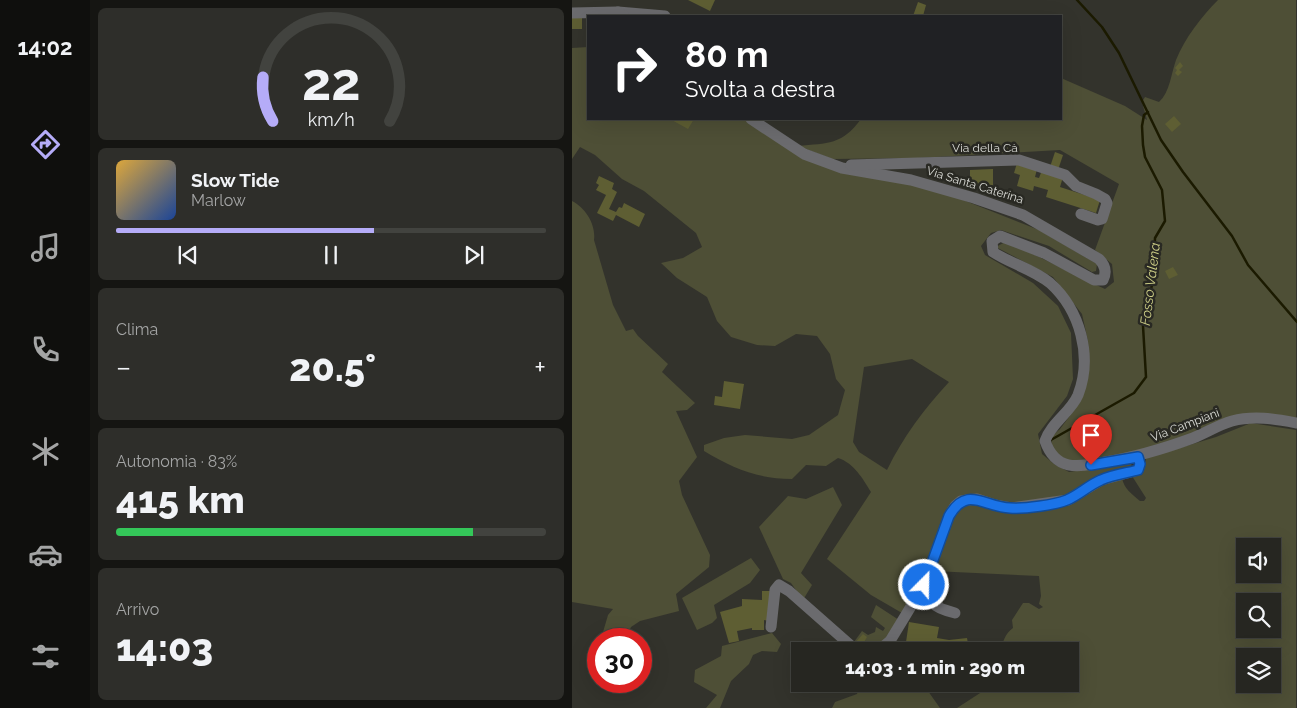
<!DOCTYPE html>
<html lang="it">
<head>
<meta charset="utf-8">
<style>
	:root { --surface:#262621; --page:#2e2e2a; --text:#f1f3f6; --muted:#a4a5a5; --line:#42433f; --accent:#b5acf8 }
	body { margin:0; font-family:Raleway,sans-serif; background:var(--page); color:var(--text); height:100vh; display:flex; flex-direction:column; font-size:19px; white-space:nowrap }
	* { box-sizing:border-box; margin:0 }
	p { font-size:16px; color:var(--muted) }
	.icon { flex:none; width:28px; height:28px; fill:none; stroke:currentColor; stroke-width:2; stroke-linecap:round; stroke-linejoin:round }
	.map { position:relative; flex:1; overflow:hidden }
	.side { display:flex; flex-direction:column; gap:8px; padding:8px; background:#151512; width:482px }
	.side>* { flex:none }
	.hud { position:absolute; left:15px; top:15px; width:475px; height:105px; border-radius:0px; box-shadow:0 5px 20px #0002,0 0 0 1px var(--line); background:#202124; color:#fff; overflow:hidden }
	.buttons { position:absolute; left:664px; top:538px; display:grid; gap:10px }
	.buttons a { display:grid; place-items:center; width:45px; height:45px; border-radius:0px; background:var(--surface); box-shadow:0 5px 20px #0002,0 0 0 1px var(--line); font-size:25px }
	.speed { position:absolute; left:15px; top:628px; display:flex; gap:10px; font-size:25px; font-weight:700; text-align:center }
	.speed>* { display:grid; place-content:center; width:65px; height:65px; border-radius:50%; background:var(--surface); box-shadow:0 5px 20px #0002,0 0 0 1px var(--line); line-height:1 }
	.speed .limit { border:8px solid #d22; background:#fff; color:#111 }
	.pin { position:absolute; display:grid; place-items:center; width:42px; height:42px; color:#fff; margin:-51px -21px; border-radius:50% 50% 50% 0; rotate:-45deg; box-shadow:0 0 5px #0007 }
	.pin .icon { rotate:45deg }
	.me { position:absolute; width:55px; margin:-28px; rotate:23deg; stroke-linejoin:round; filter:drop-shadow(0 0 4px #0008) }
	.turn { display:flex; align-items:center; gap:18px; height:105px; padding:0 15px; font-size:22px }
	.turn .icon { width:65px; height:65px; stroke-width:2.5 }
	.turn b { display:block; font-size:35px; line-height:42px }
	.big { font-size:38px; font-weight:800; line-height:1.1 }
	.side .card { flex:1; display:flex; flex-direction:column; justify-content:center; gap:8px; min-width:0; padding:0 18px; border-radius:8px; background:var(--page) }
	.side .dial { align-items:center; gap:0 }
	.dial svg { height:130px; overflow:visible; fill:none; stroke:var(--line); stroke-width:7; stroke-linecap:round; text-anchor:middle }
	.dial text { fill:var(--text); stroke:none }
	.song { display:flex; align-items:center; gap:15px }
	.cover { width:60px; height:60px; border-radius:8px; background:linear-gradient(135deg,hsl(40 70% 55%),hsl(220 70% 35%)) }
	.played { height:5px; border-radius:2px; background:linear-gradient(90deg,var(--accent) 60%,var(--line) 60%) }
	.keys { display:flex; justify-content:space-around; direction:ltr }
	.heat { display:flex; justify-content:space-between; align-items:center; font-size:28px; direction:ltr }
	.charge { height:8px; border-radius:4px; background:linear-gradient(90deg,#34c759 83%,var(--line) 0) }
	.trip { position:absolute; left:219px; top:642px; width:288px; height:50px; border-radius:0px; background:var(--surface); box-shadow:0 5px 20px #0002,0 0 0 1px var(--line); font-weight:800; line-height:50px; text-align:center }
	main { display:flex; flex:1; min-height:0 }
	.tab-bar { display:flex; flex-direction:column; width:90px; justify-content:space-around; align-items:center; background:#0f0f0d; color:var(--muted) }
	.tab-bar .icon { width:35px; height:35px }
	.tab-bar .selected { color:var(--accent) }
	.tab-bar b { font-size:22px; color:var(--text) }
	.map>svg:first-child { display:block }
	.green { fill:#4e4f36; fill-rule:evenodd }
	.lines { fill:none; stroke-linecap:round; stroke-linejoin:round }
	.stream { stroke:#1b1a00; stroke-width:2.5 }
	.building { fill:#5e5e33 }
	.minor { stroke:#6b6b6e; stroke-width:11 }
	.route-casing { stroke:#114b97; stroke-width:12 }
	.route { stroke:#1a73e8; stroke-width:9 }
	.labels { text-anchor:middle; stroke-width:5; stroke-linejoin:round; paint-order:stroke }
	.street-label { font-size:12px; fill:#dbdcd7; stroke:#292923 }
	.water-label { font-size:14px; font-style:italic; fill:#cecf87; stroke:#292923 }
</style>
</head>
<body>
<main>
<nav class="tab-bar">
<b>14:02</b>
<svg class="icon selected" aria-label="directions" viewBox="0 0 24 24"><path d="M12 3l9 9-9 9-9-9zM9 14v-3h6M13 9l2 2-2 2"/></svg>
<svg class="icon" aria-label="music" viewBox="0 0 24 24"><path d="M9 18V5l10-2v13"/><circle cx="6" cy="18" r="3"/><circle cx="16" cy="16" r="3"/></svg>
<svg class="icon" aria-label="phone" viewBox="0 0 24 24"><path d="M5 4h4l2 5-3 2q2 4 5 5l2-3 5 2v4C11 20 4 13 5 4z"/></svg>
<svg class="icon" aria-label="climate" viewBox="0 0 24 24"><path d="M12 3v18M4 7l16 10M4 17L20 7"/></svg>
<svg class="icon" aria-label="car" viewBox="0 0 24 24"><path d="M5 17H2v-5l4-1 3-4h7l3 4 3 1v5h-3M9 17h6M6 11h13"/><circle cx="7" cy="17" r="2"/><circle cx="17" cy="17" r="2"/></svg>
<svg class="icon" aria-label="filters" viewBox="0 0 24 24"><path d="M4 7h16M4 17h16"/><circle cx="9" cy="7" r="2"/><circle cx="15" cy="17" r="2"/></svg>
</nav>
<section class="side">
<div class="card dial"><svg viewBox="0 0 100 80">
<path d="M14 69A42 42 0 1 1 86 69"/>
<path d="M14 69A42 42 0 0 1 8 42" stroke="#b5acf8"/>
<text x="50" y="56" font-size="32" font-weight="700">22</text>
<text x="50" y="72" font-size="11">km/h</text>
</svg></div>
<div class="card">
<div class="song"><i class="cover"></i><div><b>Slow Tide</b><p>Marlow</p></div></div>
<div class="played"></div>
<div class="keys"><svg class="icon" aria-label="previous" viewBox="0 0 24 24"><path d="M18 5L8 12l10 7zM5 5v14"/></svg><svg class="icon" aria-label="pause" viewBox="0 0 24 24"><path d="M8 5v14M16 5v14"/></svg><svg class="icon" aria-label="next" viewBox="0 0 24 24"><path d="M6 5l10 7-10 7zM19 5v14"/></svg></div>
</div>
<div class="card"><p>Clima</p>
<div class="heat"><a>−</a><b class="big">20.5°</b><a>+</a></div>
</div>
<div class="card"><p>Autonomia · 83%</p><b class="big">415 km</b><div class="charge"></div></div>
<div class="card"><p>Arrivo</p><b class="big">14:03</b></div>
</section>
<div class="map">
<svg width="725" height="708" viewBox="0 0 725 708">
	<rect width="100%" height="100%" fill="#33332c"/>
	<!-- green -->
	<g class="green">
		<path d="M646,0H724V419L699,415L573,449L507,463L491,460L479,449L480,436L488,429L503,409L517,362L516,341L510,314L481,277L424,247L433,242C467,255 499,274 533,289L542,282L540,264L523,250L547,184L488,150L346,158L260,159L226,146C256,143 270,145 289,119H489V78L553,106L575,120L570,102L573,97L587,102C598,92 599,74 604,60C613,38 629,17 646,0Z"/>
		<path d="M16,47V119H174L228,155L381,196L467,230L525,264L524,271L520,272L477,246L429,230L419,233L409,246L413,255L461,283L486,306L499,333L501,379L495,396L466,434L470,454L482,464L497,472L559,462L560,469L491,496L447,503L384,499L340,598L330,613L299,595L255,559L299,492C291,479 282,463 266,458L254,466L234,465L220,479C185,479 161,468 132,451V445L152,438L173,435L220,439L237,435L266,415L273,390L264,379L258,354L245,336L224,334L203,346L185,345L159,337L145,321L135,297L105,278L89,263L111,258L130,247L124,233L72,191L50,179L23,155L8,147L0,159V48ZM340,359L377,382C352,409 331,437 315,470L287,452L281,442L292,367Z"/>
		<path d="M0,201C14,208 24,225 22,240L41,305L54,331L61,329L66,336L96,364L90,372L123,403L115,410L104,411L125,457L107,481L110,495L138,555L137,567L104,594L107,611L68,621L59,627L54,639H29L36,615L41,609L0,602Z"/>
		<path d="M679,423L724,430V708H385L422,684H498V651H430C430,642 433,634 441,628L440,620L451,603H457L467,609L471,607L467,604L469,596L467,576L361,571L380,515L388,505C410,503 435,515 457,510C488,502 517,485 550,478C552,489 560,494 568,501H572L574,498L560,476L573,464L574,458L644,437ZM672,546H700V574H672ZM672,601H700V629H672ZM672,656H700V684H672Z"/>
		<polygon points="261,487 270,505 229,573 240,585 231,600 282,642 290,631 296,635 303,632 304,627 311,631 313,628 299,617 304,605 327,620 320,634 302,651 288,651 231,600 219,583 211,579 187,527 216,496 234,499"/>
		<polygon points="179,558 188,570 178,583 142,605 145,618 140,623 125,630 110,598"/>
		<polygon points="200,633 209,644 205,652 190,651 181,655 177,664 159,681 148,708 134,708 145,695 122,682 123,670 149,656 150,646"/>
		<polygon points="289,684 351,684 368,708 260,708 263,702 285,694"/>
	</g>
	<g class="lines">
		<!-- stream -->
		<g class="stream">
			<polyline points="505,0 530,27 547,53 589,140 611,172 660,236 676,265 725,322"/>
			<polyline points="477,441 562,393 574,377 571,326 581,280 583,238 593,221 590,190 573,157 571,145 570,126 572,115 576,112"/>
		</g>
	</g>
	<!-- building -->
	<g class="building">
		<polygon points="116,0 143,0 138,11"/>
		<polygon points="346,2 354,5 351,16 341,16"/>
		<rect x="0" y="17" width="10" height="12"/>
		<polygon points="608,62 611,66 607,70 610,72 606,76 603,73 605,70 603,68"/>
		<polygon points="602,116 609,124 600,132 593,124"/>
		<polygon points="98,119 122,119 116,129"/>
		<polygon points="483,152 491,155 486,170 478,167"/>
		<polygon points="445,163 465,169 463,177 467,178 470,170 491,177 488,187 528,200 524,213 474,197 476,190 462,186 461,191 445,186 448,175 442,173"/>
		<polygon points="421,169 421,185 398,185 398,170"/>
		<polygon points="27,176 42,183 40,189 45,192 37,209 44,212 47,207 50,208 52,203 73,214 67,227 44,215 41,221 25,213 34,195 24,190 27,185 24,183"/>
		<polygon points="601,267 606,275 597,279 593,271"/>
		<polygon points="152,381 172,384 168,409 142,405 143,396 150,397"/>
		<polygon points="190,591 198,591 197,621 192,620 192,630 180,630 180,628 165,631 167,641 157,643 148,612 170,606 170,599 190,600"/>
		<polygon points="337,622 367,627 365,638 377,640 395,638 397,649 354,647 334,642"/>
		<polygon points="291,634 295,637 289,647 283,643"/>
	</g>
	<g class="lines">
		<!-- minor -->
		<g class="minor">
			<polyline points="46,12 93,16"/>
			<polyline points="0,13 46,12 52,16"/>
			<path d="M179,119L232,154L270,168L339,180L402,198L451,215L527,259C533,265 535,272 531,280H522L472,253L428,236L420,241L421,252C439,264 461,269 478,283C508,310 521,356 506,395C499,412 479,423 473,441C484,472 506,467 533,462C565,457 591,449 621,438C634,433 646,425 660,421C682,415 703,419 725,423"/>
			<polyline points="279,165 447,160 493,175 504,186 524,194 533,199 535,203 530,219 526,220 509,214"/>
			<path d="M360,567C368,596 343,603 383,613"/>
			<polyline points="199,627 203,590 207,585 217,591 285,651"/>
			<polyline points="306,651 318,641 352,585 377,516 383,506 389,501 395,500 405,499 423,505 439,508 496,500 529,480 566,470 568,464 566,457"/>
		</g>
	</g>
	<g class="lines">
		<defs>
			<path id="route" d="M352,585L377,516C395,485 412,507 438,508C453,509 482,505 495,500C507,495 517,485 529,480C540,475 554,473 566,470L568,464L566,457L519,465"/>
		</defs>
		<!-- route casing -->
		<use href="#route" class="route-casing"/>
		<!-- route -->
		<use href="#route" class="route"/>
	</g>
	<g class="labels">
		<!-- street labels -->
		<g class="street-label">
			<text x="413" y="152">Via della Cà</text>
			<text transform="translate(403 185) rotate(17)" y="4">Via Santa Caterina</text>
			<text transform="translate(613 425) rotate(-21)" y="4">Via Campiani</text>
		</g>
		<!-- water labels -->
		<g class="water-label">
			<text transform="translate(578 284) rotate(-83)" y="5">Fosso Valena</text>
		</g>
	</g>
</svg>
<div class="buttons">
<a><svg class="icon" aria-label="sound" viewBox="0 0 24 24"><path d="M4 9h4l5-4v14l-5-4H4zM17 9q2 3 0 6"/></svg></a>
<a><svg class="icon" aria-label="search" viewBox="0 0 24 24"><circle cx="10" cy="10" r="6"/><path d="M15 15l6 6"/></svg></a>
<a><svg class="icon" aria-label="layers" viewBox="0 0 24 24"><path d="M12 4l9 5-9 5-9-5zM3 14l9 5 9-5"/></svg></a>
</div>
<div class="speed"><div class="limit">30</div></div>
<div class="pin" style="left:519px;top:465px;background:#d93025"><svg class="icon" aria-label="arrive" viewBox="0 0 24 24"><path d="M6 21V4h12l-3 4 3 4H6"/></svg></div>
<svg class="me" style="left:352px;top:585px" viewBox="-20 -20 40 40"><circle r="17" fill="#1a73e8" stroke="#fff" stroke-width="3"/><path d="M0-11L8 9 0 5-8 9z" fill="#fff"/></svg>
<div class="trip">14:03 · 1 min · 290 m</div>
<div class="hud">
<div class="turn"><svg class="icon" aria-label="right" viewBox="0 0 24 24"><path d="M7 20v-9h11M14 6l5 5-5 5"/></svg><div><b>80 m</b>Svolta a destra</div></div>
</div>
</div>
</main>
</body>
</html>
